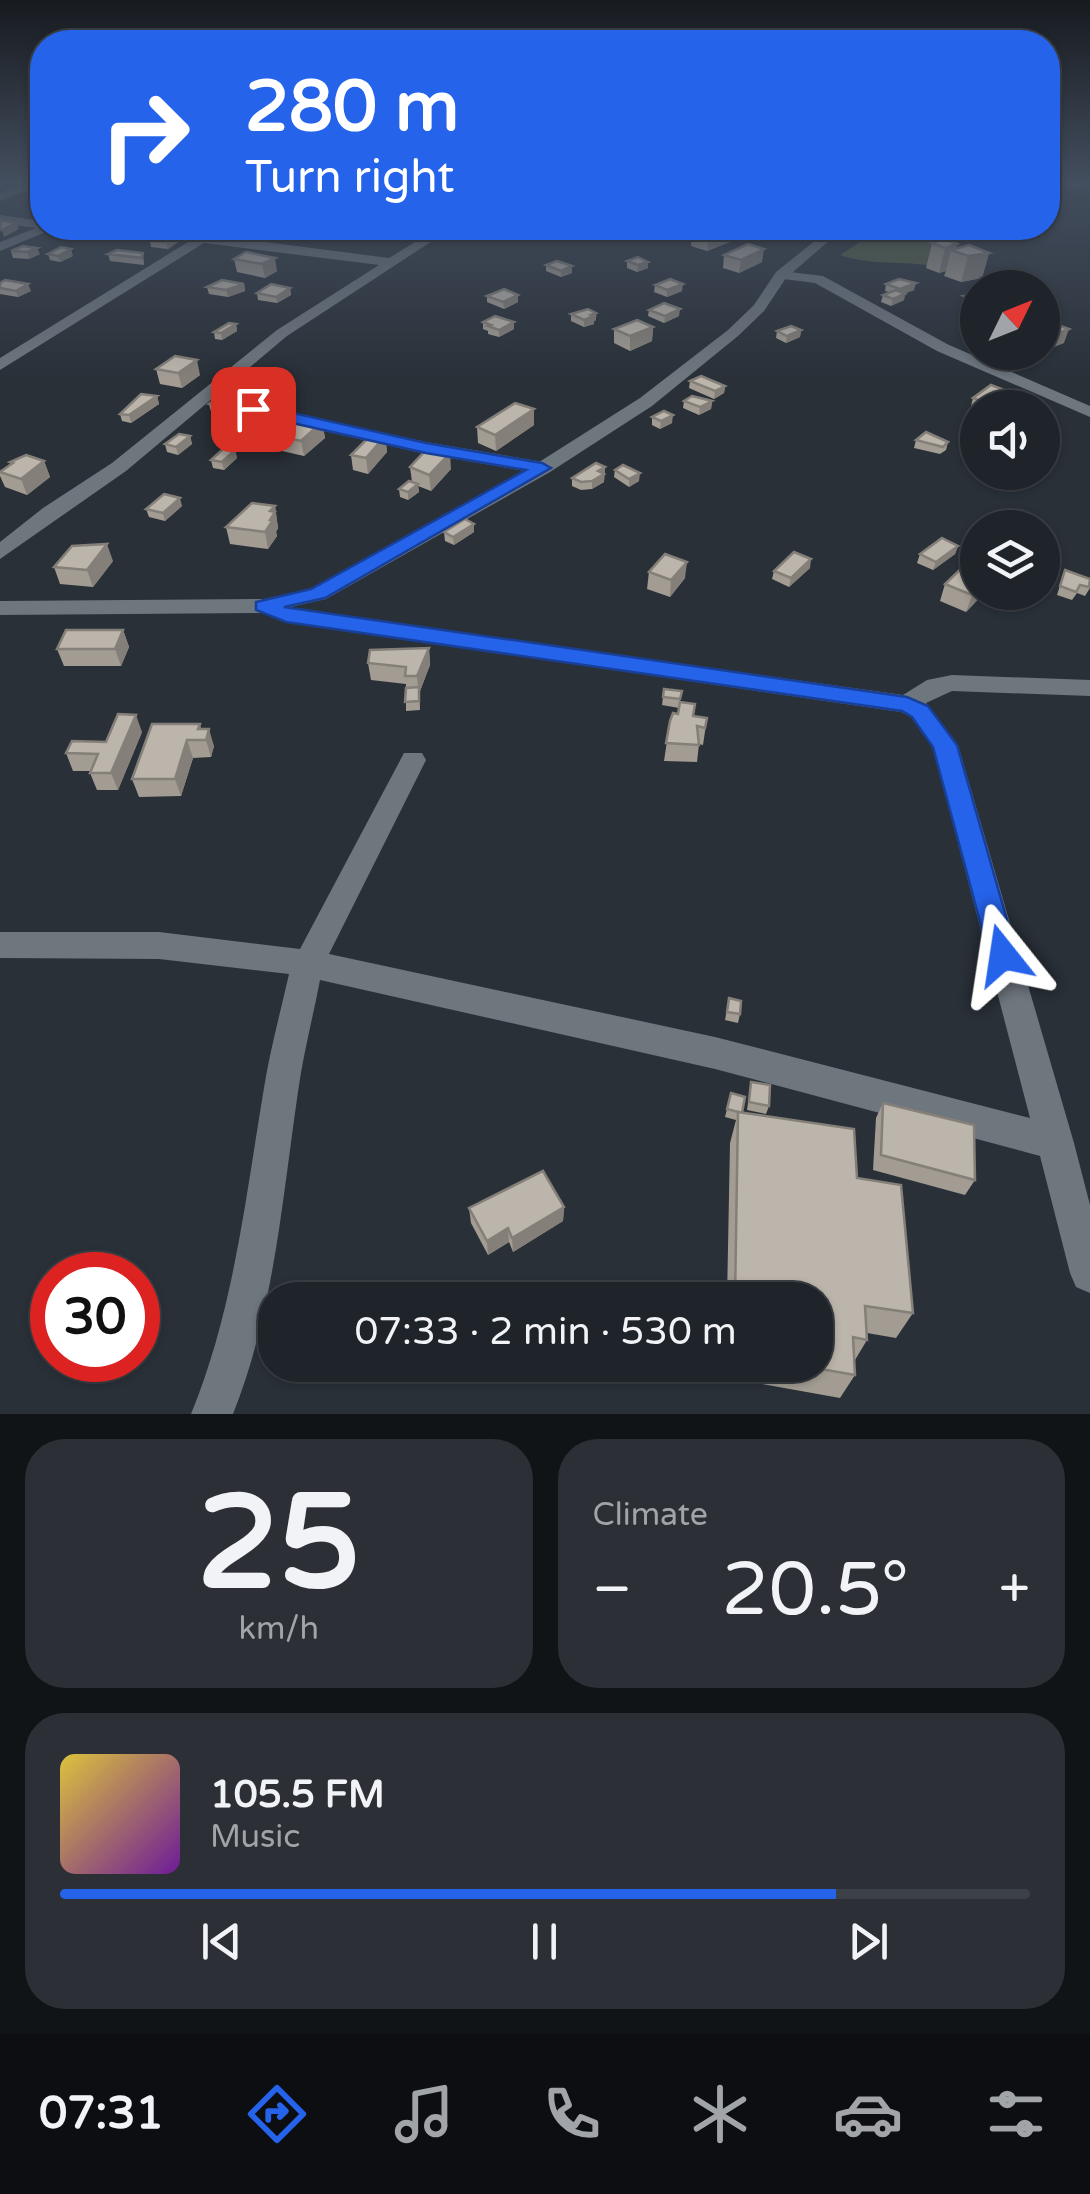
<!DOCTYPE html>
<html lang="en">
<head>
<meta charset="utf-8">
<style>
	:root { --surface:#1f242a; --page:#2c3036; --text:#f1f3f6; --muted:#a1a4a8; --line:#3c4147; --accent:#2563eb }
	body { margin:0; font-family:"Varela Round",sans-serif; background:var(--page); color:var(--text); height:100vh; display:flex; flex-direction:column; font-size:38px; white-space:nowrap }
	* { box-sizing:border-box; margin:0 }
	p { font-size:32px; color:var(--muted) }
	.icon { flex:none; width:55px; height:55px; fill:none; stroke:currentColor; stroke-width:2; stroke-linecap:round; stroke-linejoin:round }
	.map { position:relative; height:1414px; overflow:hidden }
	.details { display:flex; flex-direction:column; gap:25px; padding:25px; background:#111417; flex:1 }
	.details>* { flex:none }
	.top-card { position:absolute; left:30px; top:30px; width:1030px; height:210px; border-radius:40px; box-shadow:0 2px 8px #0004,0 0 0 2px var(--line); background:#2563eb; color:#fff; overflow:hidden }
	.needle { width:65px; rotate:47deg }
	.tools { position:absolute; left:960px; top:270px; display:grid; gap:20px }
	.tools a { display:grid; place-items:center; width:100px; height:100px; border-radius:50%; background:var(--surface); box-shadow:0 2px 8px #0004,0 0 0 2px var(--line); font-size:50px }
	.speed { position:absolute; left:30px; top:1252px; display:flex; gap:20px; font-size:50px; font-weight:700; text-align:center }
	.speed>* { display:grid; place-content:center; width:130px; height:130px; border-radius:50%; background:var(--surface); box-shadow:0 2px 8px #0004,0 0 0 2px var(--line); line-height:1 }
	.speed .limit { border:15px solid #d22; background:#fff; color:#111 }
	.pin { position:absolute; display:grid; place-items:center; width:85px; height:85px; color:#fff; margin:-42px; border-radius:20px; box-shadow:0 5px 15px #0006 }
	.me { position:absolute; width:110px; margin:-55px; rotate:345deg; stroke-linejoin:round; filter:drop-shadow(0 0 8px #0008) }
	.turn { display:flex; align-items:center; gap:35px; height:210px; padding:0 50px; font-size:45px }
	.turn .icon { width:130px; height:130px; stroke-width:2.5 }
	.turn b { display:block; font-size:70px; line-height:85px }
	.big { font-size:75px; font-weight:600; line-height:1.1 }
	.details .tile { flex:1; display:flex; flex-direction:column; justify-content:center; gap:15px; min-width:0; padding:0 35px; border-radius:40px; background:var(--page) }
	.details .dial { align-items:center; gap:0 }
	.dial b { font-size:130px; line-height:1 }
	.song { display:flex; align-items:center; gap:30px }
	.cover { width:120px; height:120px; border-radius:15px; background:linear-gradient(135deg,hsl(50 70% 55%),hsl(280 70% 35%)) }
	.played { height:10px; border-radius:5px; background:linear-gradient(90deg,var(--accent) 80%,var(--line) 80%) }
	.keys { display:flex; justify-content:space-around; direction:ltr }
	.heat { display:flex; justify-content:space-between; align-items:center; font-size:55px; direction:ltr }
	.details .tiles { flex:1; display:grid; gap:25px; grid-template-columns:1fr 1fr }
	.tile:last-child { grid-column:span 2 }
	.trip { position:absolute; left:258px; top:1282px; width:575px; height:100px; border-radius:40px; background:var(--surface); box-shadow:0 2px 8px #0004,0 0 0 2px var(--line); font-weight:600; line-height:100px; text-align:center }
	.menu { display:flex; height:160px; justify-content:space-around; align-items:center; background:#0c0e11; color:var(--muted) }
	.menu .icon { width:70px; height:70px }
	.menu .selected { color:var(--accent) }
	.menu b { font-size:45px; color:var(--text) }
	.map>svg:first-child { display:block }
	.green { fill:#535d3f }
	.lines { fill:none; stroke-linecap:round; stroke-linejoin:round }
	.minor { fill:#6e767e; fill-rule:evenodd }
	.tertiary { fill:#6e767e; fill-rule:evenodd }
	.wall { fill:#a29c93 }
	.shaded-wall { fill:#847f78 }
	.building { fill:#bcb5ab; stroke:#847f78; stroke-width:2.5 }
	.route { fill:#2563eb; stroke:#184099; stroke-width:2.5 }
</style>
</head>
<body>
<div class="map">
<svg width="1090" height="1414" viewBox="0 0 1090 1414">
	<rect width="100%" height="100%" fill="#293038"/>
	<!-- green -->
	<path class="green" d="M891,228L971,229L926,265C896,261 870,265 840,255L877,231Z"/>
	<g class="lines">
		<!-- minor -->
		<g class="minor">
			<polygon points="32,180 42,180 42,184 0,201 0,193"/>
			<polygon points="0,215 42,221 42,228 203,234 389,258 438,228 452,228 287,336 126,471 0,559 0,542 43,508 112,463 277,330 379,265 204,243 0,370 0,358 188,242 53,229 0,251 0,242 36,228 0,223"/>
			<polygon points="781,271 823,276 949,345 1090,406 1090,417 937,351 815,283 776,278 774,275"/>
			<polygon points="237,401 426,442 543,462 552,468 543,474 426,454 231,410 231,402"/>
			<path d="M264,599L290,609L903,695L927,680L952,675L1090,680V696L952,691L926,703L958,745L1074,1143L1090,1205V1293L1076,1287L1070,1273L1040,1156L715,1069L320,980C313,1017 303,1055 298,1092C282,1201 274,1311 233,1414H191C233,1312 245,1202 263,1094C269,1054 280,1014 289,974L159,959L0,958V932H159L300,949L404,753H422L426,760L329,954L715,1037L1030,1118L933,747L911,717L901,712L286,622L253,606L256,601Z"/>
		</g>
		<!-- tertiary -->
		<polygon class="tertiary" points="831,228 844,228 786,278 764,311 738,336 652,406 550,472 326,599 264,613 0,615 0,601 264,599 311,589 536,464 640,398 728,330 754,305 776,272"/>
	</g>
	<!-- wall -->
	<g class="wall">
		<polygon points="1065,180 1082,180 1082,182 1081,188 1065,186"/>
		<polygon points="679,228 703,228 702,229 735,240 707,251 691,246 692,234 688,236 679,233"/>
		<polygon points="177,236 178,242 168,249 151,247 150,241"/>
		<polygon points="932,243 957,244 956,248 989,253 982,278 961,282 944,276 946,271 939,273 926,268"/>
		<polygon points="11,251 40,254 29,259 13,258"/>
		<polygon points="246,252 277,271 265,278 237,272 234,259"/>
		<polygon points="143,253 144,265 110,261 108,254"/>
		<polygon points="48,254 73,256 60,262 50,260"/>
		<polygon points="724,255 762,262 739,273 723,268"/>
		<polygon points="627,261 648,262 648,268 637,272 627,268"/>
		<polygon points="546,265 572,266 572,273 561,277 546,271"/>
		<polygon points="0,283 31,291 18,297 0,294"/>
		<polygon points="244,284 245,291 228,297 209,294 207,287"/>
		<polygon points="886,284 914,290 905,293 904,300 891,306 881,302 883,295 889,292 885,291"/>
		<polygon points="655,285 682,291 667,297 654,292"/>
		<polygon points="290,288 291,295 277,303 258,300 257,293"/>
		<polygon points="978,292 978,309 963,303 964,296"/>
		<polygon points="487,296 518,302 504,309 487,302"/>
		<polygon points="649,310 679,316 664,323 648,316"/>
		<polygon points="596,313 596,320 594,321 594,324 584,327 571,321 571,314"/>
		<polygon points="483,322 514,329 499,337 488,334 488,331 483,329"/>
		<polygon points="236,324 237,331 222,340 215,339 214,332"/>
		<polygon points="653,327 652,341 630,351 614,343 614,329"/>
		<polygon points="801,330 800,337 786,343 776,338 777,331"/>
		<polygon points="990,352 1042,352 1013,366 989,356"/>
		<polygon points="156,369 200,375 182,388 160,384"/>
		<polygon points="690,381 725,386 724,393 714,399 689,388"/>
		<polygon points="1002,389 999,396 984,408 978,408 971,406 973,398"/>
		<polygon points="157,396 159,404 131,423 122,421 120,414"/>
		<polygon points="684,401 712,401 711,409 699,415 683,408"/>
		<polygon points="209,404 272,419 256,430 213,419"/>
		<polygon points="534,409 534,425 496,451 478,443 477,427"/>
		<polygon points="652,417 672,423 660,429 652,425"/>
		<polygon points="322,422 325,438 304,456 282,451 279,436"/>
		<polygon points="190,436 192,444 178,455 167,452 165,444"/>
		<polygon points="385,436 387,452 368,474 353,470 351,455"/>
		<polygon points="916,440 948,442 946,450 940,454 914,448"/>
		<polygon points="235,450 237,458 224,470 213,468 211,460"/>
		<polygon points="44,461 50,477 27,495 5,487 0,476 0,471 11,464 10,462"/>
		<polygon points="410,467 451,469 431,491 418,486 419,492 408,500 400,497 399,489 412,482"/>
		<polygon points="605,467 604,482 592,489 581,490 572,486 572,478"/>
		<polygon points="615,470 639,481 629,487 614,477"/>
		<polygon points="182,506 165,521 149,517 146,509"/>
		<polygon points="275,506 278,528 276,532 277,536 268,549 230,544 226,527"/>
		<polygon points="474,524 474,532 454,545 445,541 444,532"/>
		<polygon points="958,546 955,554 933,570 917,563 920,554"/>
		<polygon points="113,561 93,587 60,584 54,567"/>
		<polygon points="976,566 978,592 985,592 966,612 940,601 945,584"/>
		<polygon points="810,568 789,587 772,579 774,571"/>
		<polygon points="1065,570 1090,588 1085,596 1077,593 1072,600 1057,595"/>
		<polygon points="649,572 685,578 670,597 647,589"/>
		<polygon points="123,630 129,647 121,666 64,666 57,649"/>
		<polygon points="429,648 430,665 420,691 420,710 406,711 406,684 371,680 368,663"/>
		<polygon points="663,697 680,699 680,702 693,716 707,718 703,745 699,744 697,762 664,761 670,721 678,714 679,708 662,705"/>
		<polygon points="200,724 201,729 214,746 211,757 193,758 181,796 139,797 132,779"/>
		<polygon points="142,732 118,790 97,790 90,773 91,771 73,771 66,753"/>
		<polygon points="729,998 740,1014 738,1023 725,1020"/>
		<polygon points="751,1082 769,1106 766,1114 747,1110"/>
		<polygon points="731,1093 742,1113 857,1178 913,1313 896,1338 867,1333 867,1340 855,1360 855,1375 840,1398 751,1382 751,1365 815,1365 815,1300 727,1300 730,1143 736,1120 725,1117"/>
		<polygon points="883,1103 975,1180 965,1195 873,1170 876,1118"/>
		<polygon points="564,1207 563,1221 513,1252 509,1242 488,1255 471,1223 469,1208"/>
	</g>
	<!-- shaded-wall -->
	<g class="shaded-wall">
		<polygon points="17,223 19,229 4,237 2,230"/>
		<polygon points="693,228 703,228 702,230 688,236 688,229"/>
		<polygon points="737,228 735,240 707,251 708,239"/>
		<polygon points="177,236 178,242 168,249 166,242"/>
		<polygon points="957,244 955,252 951,250 946,271 939,273 945,248"/>
		<polygon points="37,248 40,254 29,259 27,252"/>
		<polygon points="71,249 73,256 60,262 58,256"/>
		<polygon points="764,249 762,262 739,273 741,260"/>
		<polygon points="989,253 982,278 961,282 968,256"/>
		<polygon points="275,258 277,271 265,278 262,264"/>
		<polygon points="648,262 648,268 637,272 638,265"/>
		<polygon points="572,266 572,273 561,277 561,271"/>
		<polygon points="916,283 914,290 899,296 900,289"/>
		<polygon points="28,284 31,291 18,297 16,291"/>
		<polygon points="244,284 245,291 228,297 226,290"/>
		<polygon points="683,284 682,291 667,297 667,290"/>
		<polygon points="290,288 291,295 277,303 276,297"/>
		<polygon points="905,294 904,300 891,306 893,299"/>
		<polygon points="518,295 518,302 504,309 503,302"/>
		<polygon points="680,309 679,316 664,323 665,316"/>
		<polygon points="596,313 596,320 594,321 594,324 584,327 584,320"/>
		<polygon points="514,322 514,329 499,337 499,330"/>
		<polygon points="236,324 237,331 222,340 221,333"/>
		<polygon points="653,327 652,341 630,351 630,336"/>
		<polygon points="1069,329 1064,343 1042,352 1042,340"/>
		<polygon points="801,330 800,337 786,343 787,336"/>
		<polygon points="1017,352 1042,352 1013,366"/>
		<polygon points="197,360 200,375 182,388 178,373"/>
		<polygon points="725,386 724,393 714,399 715,391"/>
		<polygon points="1002,389 999,396 982,408 984,402"/>
		<polygon points="157,396 159,404 131,423 129,415"/>
		<polygon points="712,401 711,409 699,415 700,407"/>
		<polygon points="269,403 272,419 256,430 253,415"/>
		<polygon points="534,409 534,425 496,451 495,435"/>
		<polygon points="673,415 672,423 660,429 661,421"/>
		<polygon points="322,422 325,438 304,456 301,441"/>
		<polygon points="190,436 192,444 178,455 176,447"/>
		<polygon points="385,436 387,452 368,474 366,458"/>
		<polygon points="235,450 237,458 224,470 222,462"/>
		<polygon points="450,453 451,469 431,491 429,475"/>
		<polygon points="44,461 50,477 27,495 21,479"/>
		<polygon points="605,467 604,482 592,489 592,481 598,471"/>
		<polygon points="640,473 639,481 629,487 629,479"/>
		<polygon points="418,484 419,492 408,500 408,492"/>
		<polygon points="180,498 182,506 165,521 163,513"/>
		<polygon points="275,506 278,528 276,532 277,536 268,549 265,532 270,511"/>
		<polygon points="474,524 474,532 454,545 453,537"/>
		<polygon points="107,544 113,561 93,587 87,570"/>
		<polygon points="958,546 955,554 933,570 936,562"/>
		<polygon points="811,559 810,568 789,587 791,578"/>
		<polygon points="687,562 685,578 670,597 671,580"/>
		<polygon points="978,589 978,592 985,592 966,612 972,595"/>
		<polygon points="123,630 129,647 121,666 115,649"/>
		<polygon points="429,648 430,665 420,691 420,710 417,676"/>
		<polygon points="136,715 142,732 118,790 111,773"/>
		<polygon points="209,729 214,746 211,757 206,740"/>
		<polygon points="187,740 193,758 181,796 175,779"/>
		<polygon points="564,1207 563,1221 513,1252 512,1238"/>
		<polygon points="508,1228 509,1242 488,1255 487,1241"/>
	</g>
	<!-- building -->
	<g class="building">
		<polygon points="0,220 17,223 2,230 0,230"/>
		<polygon points="708,228 737,228 708,239 692,233"/>
		<polygon points="160,234 177,236 166,242 150,241"/>
		<polygon points="944,239 957,244 945,248 932,243"/>
		<polygon points="748,244 764,249 741,260 724,255"/>
		<polygon points="969,245 989,253 968,256 951,250"/>
		<polygon points="23,246 37,248 27,252 11,251"/>
		<polygon points="61,247 71,249 58,256 48,254"/>
		<polygon points="117,250 143,253 142,258 108,254"/>
		<polygon points="246,252 275,258 262,264 234,259"/>
		<polygon points="638,257 648,262 638,265 627,261"/>
		<polygon points="557,261 572,266 561,271 546,265"/>
		<polygon points="670,279 683,284 667,290 655,285"/>
		<polygon points="899,279 916,283 900,289 886,284"/>
		<polygon points="5,280 28,284 16,291 0,288 0,283"/>
		<polygon points="222,280 244,284 226,290 207,287"/>
		<polygon points="271,284 290,288 276,297 257,293"/>
		<polygon points="504,289 518,295 503,302 487,296"/>
		<polygon points="896,290 905,294 893,299 883,295"/>
		<polygon points="978,292 978,301 964,296"/>
		<polygon points="664,303 680,309 665,316 649,310"/>
		<polygon points="588,309 596,313 591,315 594,316 584,320 571,314"/>
		<polygon points="495,316 514,322 499,330 488,326 491,325 483,322"/>
		<polygon points="637,320 653,327 630,336 614,329"/>
		<polygon points="1045,320 1069,329 1042,340 1042,321"/>
		<polygon points="229,323 236,324 221,333 214,332"/>
		<polygon points="791,326 801,330 787,336 777,331"/>
		<polygon points="175,356 197,360 178,373 156,369"/>
		<polygon points="701,376 725,386 715,391 690,381"/>
		<polygon points="991,385 1002,389 984,402 973,398"/>
		<polygon points="226,392 269,403 253,415 209,404"/>
		<polygon points="141,394 157,396 129,415 120,414"/>
		<polygon points="692,396 712,401 700,407 684,401"/>
		<polygon points="515,403 534,409 495,435 477,427"/>
		<polygon points="664,411 673,415 661,421 652,417"/>
		<polygon points="300,418 322,422 301,441 279,436"/>
		<polygon points="926,432 948,442 943,447 916,440"/>
		<polygon points="373,433 385,436 366,458 351,455"/>
		<polygon points="179,434 190,436 176,447 165,444"/>
		<polygon points="224,448 235,450 222,462 211,460"/>
		<polygon points="428,448 450,453 429,475 410,467"/>
		<polygon points="26,455 44,461 21,479 0,472 13,463 10,462"/>
		<polygon points="596,463 605,467 598,471 604,474 592,481 581,482 572,478"/>
		<polygon points="623,465 640,473 629,479 615,470"/>
		<polygon points="409,481 418,484 408,492 399,489"/>
		<polygon points="164,494 180,498 163,513 146,509"/>
		<polygon points="252,503 275,506 270,511 275,512 270,520 273,520 265,532 226,527"/>
		<polygon points="465,519 474,524 453,537 444,532"/>
		<polygon points="942,538 958,546 936,562 920,554"/>
		<polygon points="107,544 87,570 54,567 72,546"/>
		<polygon points="794,552 811,559 791,578 774,571"/>
		<polygon points="665,554 687,562 671,580 649,572"/>
		<polygon points="968,562 978,566 978,589 972,595 945,584"/>
		<polygon points="1065,570 1090,579 1089,587 1080,585 1076,592 1060,586"/>
		<polygon points="66,630 123,630 115,649 57,649"/>
		<polygon points="429,648 417,676 405,676 406,667 368,663 370,650"/>
		<polygon points="419,687 419,701 405,702 406,688"/>
		<polygon points="664,689 682,691 680,699 663,697"/>
		<polygon points="680,702 695,704 693,716 707,718 705,728 697,726 699,745 666,743 670,721 673,713 678,714"/>
		<polygon points="118,714 136,715 111,773 90,773 98,754 66,753 72,741 106,742"/>
		<polygon points="152,724 200,724 198,729 209,729 206,740 187,740 175,779 132,779"/>
		<polygon points="729,998 741,1001 740,1014 727,1012"/>
		<polygon points="751,1082 770,1085 769,1106 749,1102"/>
		<polygon points="731,1093 745,1097 742,1113 727,1109"/>
		<polygon points="883,1103 974,1125 975,1180 881,1155"/>
		<polygon points="738,1112 854,1129 857,1178 901,1185 913,1313 865,1306 867,1340 853,1337 855,1375 798,1365 815,1365 815,1300 735,1300"/>
		<polygon points="543,1171 564,1207 512,1238 508,1228 487,1241 469,1208"/>
	</g>
	<!-- sky -->
	<linearGradient id="sky" x2="0" y2="1"><stop stop-color="#171a1f"/><stop offset="0.48" stop-color="#434e5e"/><stop offset="1" stop-color="#434e5e" stop-opacity="0"/></linearGradient>
	<rect width="1090" height="378" fill="url(#sky)"/>
	<!-- route -->
	<polygon class="route" points="253,404 426,443 542,463 551,468 325,598 284,607 907,697 928,706 957,745 1017,955 1013,963 1003,967 993,963 989,955 933,747 912,717 902,711 286,622 256,610 256,602 311,589 526,470 426,453 248,413 245,409"/>
</svg>
<div class="tools">
<a><svg class="needle" viewBox="-14 -14 28 28"><path d="M0-13l5 13h-10z" fill="#e53935"/><path d="M0 13l5-13h-10z" fill="#a1a4a8"/></svg></a>
<a><svg class="icon" aria-label="sound" viewBox="0 0 24 24"><path d="M4 9h4l5-4v14l-5-4H4zM17 9q2 3 0 6"/></svg></a>
<a><svg class="icon" aria-label="layers" viewBox="0 0 24 24"><path d="M12 4l9 5-9 5-9-5zM3 14l9 5 9-5"/></svg></a>
</div>
<div class="speed"><div class="limit">30</div></div>
<div class="pin" style="left:253px;top:409px;background:#d93025"><svg class="icon" aria-label="arrive" viewBox="0 0 24 24"><path d="M6 21V4h12l-3 4 3 4H6"/></svg></div>
<svg class="me" style="left:1003px;top:955px" viewBox="-20 -20 40 40"><path d="M0-17L14 15 0 8-14 15z" fill="#2563eb" stroke="#fff" stroke-width="4"/></svg>
<div class="trip">07:33 · 2 min · 530 m</div>
<div class="top-card">
<div class="turn"><svg class="icon" aria-label="right" viewBox="0 0 24 24"><path d="M7 20v-9h11M14 6l5 5-5 5"/></svg><div><b>280 m</b>Turn right</div></div>
</div>
</div>
<section class="details">
<div class="tiles">
<div class="tile dial"><b>25</b><p>km/h</p></div>
<div class="tile"><p>Climate</p>
<div class="heat"><a>−</a><b class="big">20.5°</b><a>+</a></div>
</div>
<div class="tile">
<div class="song"><i class="cover"></i><div><b>105.5 FM</b><p>Music</p></div></div>
<div class="played"></div>
<div class="keys"><svg class="icon" aria-label="previous" viewBox="0 0 24 24"><path d="M18 5L8 12l10 7zM5 5v14"/></svg><svg class="icon" aria-label="pause" viewBox="0 0 24 24"><path d="M8 5v14M16 5v14"/></svg><svg class="icon" aria-label="next" viewBox="0 0 24 24"><path d="M6 5l10 7-10 7zM19 5v14"/></svg></div>
</div>
</div>
</section>
<nav class="menu">
<b>07:31</b>
<svg class="icon selected" aria-label="directions" viewBox="0 0 24 24"><path d="M12 3l9 9-9 9-9-9zM9 14v-3h6M13 9l2 2-2 2"/></svg>
<svg class="icon" aria-label="music" viewBox="0 0 24 24"><path d="M9 18V5l10-2v13"/><circle cx="6" cy="18" r="3"/><circle cx="16" cy="16" r="3"/></svg>
<svg class="icon" aria-label="phone" viewBox="0 0 24 24"><path d="M5 4h4l2 5-3 2q2 4 5 5l2-3 5 2v4C11 20 4 13 5 4z"/></svg>
<svg class="icon" aria-label="climate" viewBox="0 0 24 24"><path d="M12 3v18M4 7l16 10M4 17L20 7"/></svg>
<svg class="icon" aria-label="car" viewBox="0 0 24 24"><path d="M5 17H2v-5l4-1 3-4h7l3 4 3 1v5h-3M9 17h6M6 11h13"/><circle cx="7" cy="17" r="2"/><circle cx="17" cy="17" r="2"/></svg>
<svg class="icon" aria-label="filters" viewBox="0 0 24 24"><path d="M4 7h16M4 17h16"/><circle cx="9" cy="7" r="2"/><circle cx="15" cy="17" r="2"/></svg>
</nav>
</body>
</html>
